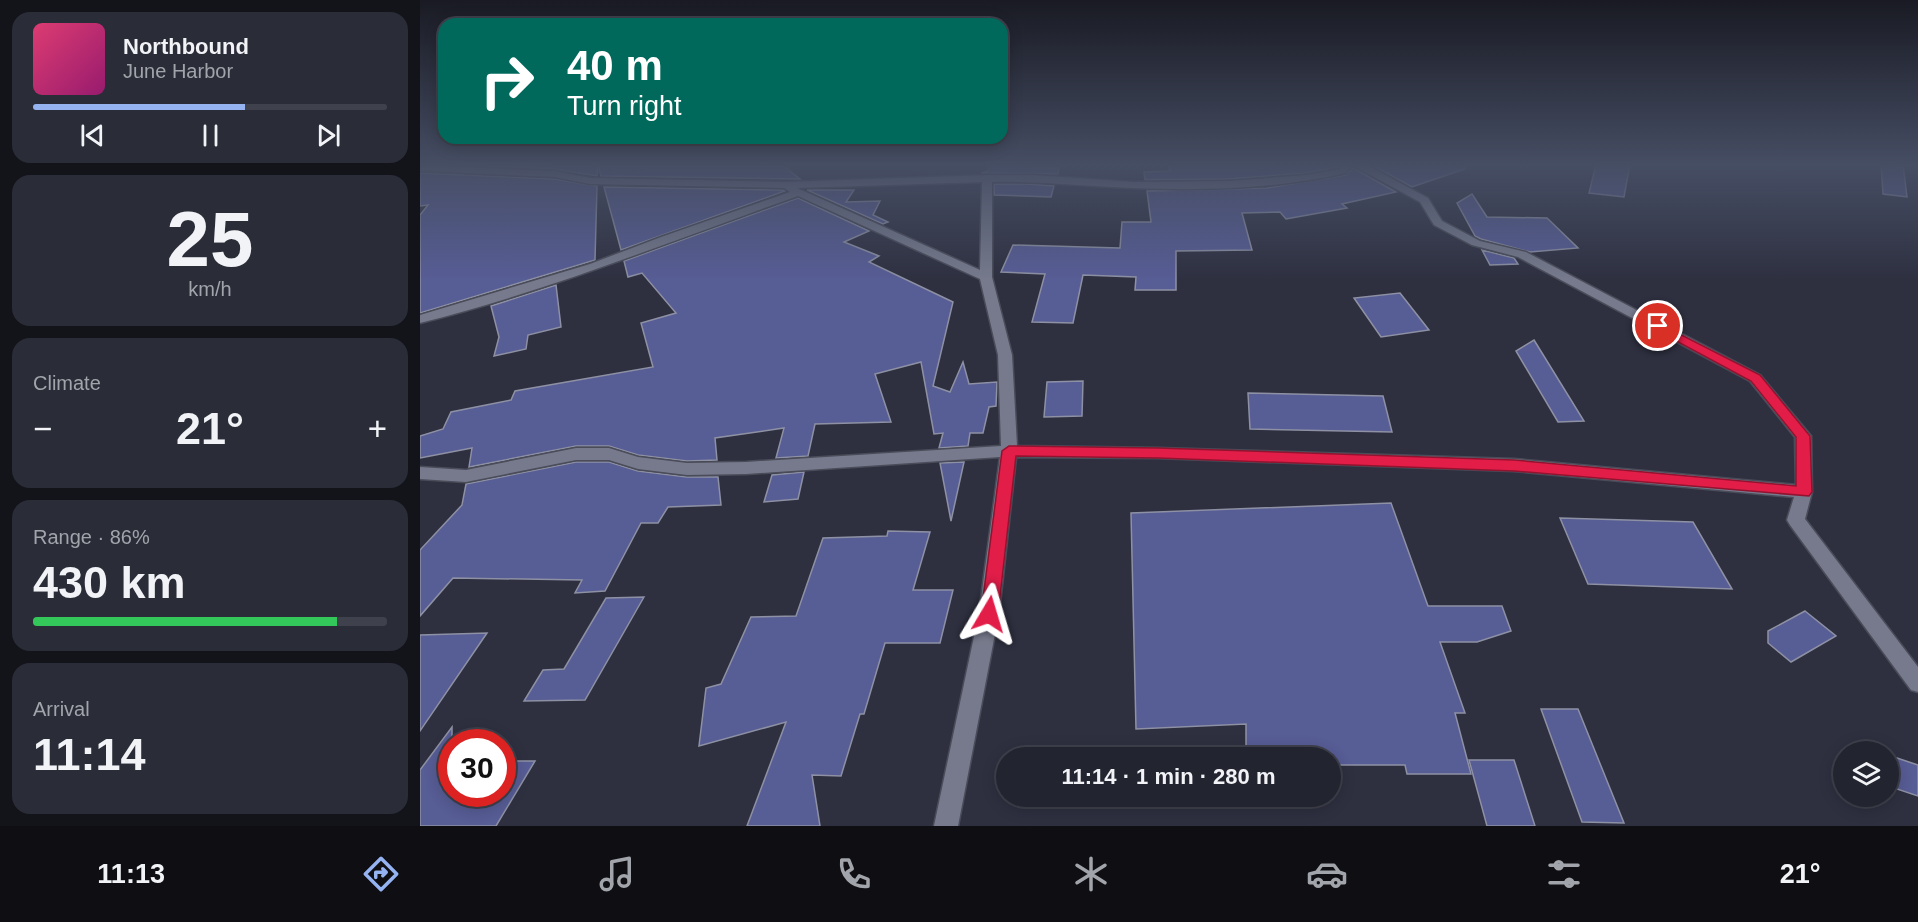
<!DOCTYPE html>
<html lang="en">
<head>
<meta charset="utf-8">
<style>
	:root { --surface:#222430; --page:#2a2c38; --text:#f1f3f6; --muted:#a2a4ab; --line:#3f414c; --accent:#95b2f1 }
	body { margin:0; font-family:Helvetica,sans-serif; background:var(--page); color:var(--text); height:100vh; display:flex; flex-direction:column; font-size:22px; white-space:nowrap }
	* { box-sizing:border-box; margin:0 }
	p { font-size:20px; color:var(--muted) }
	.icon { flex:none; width:33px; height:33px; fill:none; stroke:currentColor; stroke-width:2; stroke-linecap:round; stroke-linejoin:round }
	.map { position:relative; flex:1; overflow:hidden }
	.drawer { display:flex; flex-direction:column; gap:12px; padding:12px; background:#13141a; width:420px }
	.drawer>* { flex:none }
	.hud { position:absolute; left:18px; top:18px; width:570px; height:126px; border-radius:18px; box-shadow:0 3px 15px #0003,0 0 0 2px var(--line); background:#00695c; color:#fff; overflow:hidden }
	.tools { position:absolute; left:1413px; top:741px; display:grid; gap:12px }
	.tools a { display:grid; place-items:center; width:66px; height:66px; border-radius:50%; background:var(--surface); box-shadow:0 3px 15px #0003,0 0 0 2px var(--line); font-size:30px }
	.speed { position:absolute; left:18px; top:729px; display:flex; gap:12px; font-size:30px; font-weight:700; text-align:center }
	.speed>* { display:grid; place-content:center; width:78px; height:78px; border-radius:50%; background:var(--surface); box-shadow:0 3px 15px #0003,0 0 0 2px var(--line); line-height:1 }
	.speed .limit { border:9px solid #d22; background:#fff; color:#111 }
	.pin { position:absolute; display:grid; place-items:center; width:51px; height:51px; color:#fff; margin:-26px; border:3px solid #fff; border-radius:50%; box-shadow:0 2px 6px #0007 }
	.me { position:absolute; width:66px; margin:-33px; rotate:7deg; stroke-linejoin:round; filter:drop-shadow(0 0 4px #0008) }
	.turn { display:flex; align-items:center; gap:21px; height:126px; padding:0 30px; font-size:27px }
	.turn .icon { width:78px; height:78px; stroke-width:2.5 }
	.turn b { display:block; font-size:42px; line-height:51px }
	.big { font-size:45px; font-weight:700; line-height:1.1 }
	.drawer .widget { flex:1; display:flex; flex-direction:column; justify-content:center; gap:9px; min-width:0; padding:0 21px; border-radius:18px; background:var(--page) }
	.drawer .dial { align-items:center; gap:0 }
	.dial b { font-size:78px; line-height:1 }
	.song { display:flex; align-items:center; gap:18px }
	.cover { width:72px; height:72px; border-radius:9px; background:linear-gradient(135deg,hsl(340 70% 55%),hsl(320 70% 35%)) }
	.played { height:6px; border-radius:3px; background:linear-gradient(90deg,var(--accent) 60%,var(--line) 60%) }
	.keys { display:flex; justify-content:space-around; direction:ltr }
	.heat { display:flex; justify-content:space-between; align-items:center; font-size:33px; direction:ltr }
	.charge { height:9px; border-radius:4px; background:linear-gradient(90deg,#34c759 86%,var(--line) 0) }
	.trip { position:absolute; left:576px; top:747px; width:345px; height:60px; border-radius:30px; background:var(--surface); box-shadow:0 3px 15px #0003,0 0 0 2px var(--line); font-weight:700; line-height:60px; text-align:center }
	.menu { display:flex; height:96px; justify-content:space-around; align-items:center; background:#0e0e13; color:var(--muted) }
	.menu .icon { width:42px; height:42px }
	.menu .current { color:var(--accent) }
	.menu b { font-size:27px; color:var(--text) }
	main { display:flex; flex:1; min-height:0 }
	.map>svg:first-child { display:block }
	.building { fill:#575d95; stroke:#8e91a4; stroke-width:1.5 }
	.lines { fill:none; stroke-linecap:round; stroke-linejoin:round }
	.minor-casing { stroke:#4a4c59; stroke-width:3 }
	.minor { fill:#767a8c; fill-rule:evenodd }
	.route { fill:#e11d48; stroke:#92132f; stroke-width:1.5 }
</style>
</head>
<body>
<main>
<section class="drawer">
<div class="widget">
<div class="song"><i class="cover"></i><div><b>Northbound</b><p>June Harbor</p></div></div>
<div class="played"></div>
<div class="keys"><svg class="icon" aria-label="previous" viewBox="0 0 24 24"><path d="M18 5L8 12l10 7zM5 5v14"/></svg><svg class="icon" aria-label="pause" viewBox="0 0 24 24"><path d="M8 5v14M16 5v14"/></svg><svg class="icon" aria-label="next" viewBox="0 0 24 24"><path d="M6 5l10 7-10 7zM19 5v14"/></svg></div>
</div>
<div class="widget dial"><b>25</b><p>km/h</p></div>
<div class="widget"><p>Climate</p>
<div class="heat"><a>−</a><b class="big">21°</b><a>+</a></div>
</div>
<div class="widget"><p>Range · 86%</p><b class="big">430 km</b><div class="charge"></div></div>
<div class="widget"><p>Arrival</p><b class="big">11:14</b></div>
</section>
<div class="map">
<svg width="1498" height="826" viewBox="0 0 1498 826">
	<rect width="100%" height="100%" fill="#2e3040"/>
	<!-- building -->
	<g class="building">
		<polygon points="36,164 361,164 380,179 181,176 178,165 177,176 134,169"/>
		<polygon points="569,164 613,164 613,168 639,168 638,174 561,173 568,171"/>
		<polygon points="748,164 920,164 919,167 886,173 809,179 725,180 724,172 750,171"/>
		<polygon points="950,164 1045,164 1045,169 992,187"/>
		<polygon points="1176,164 1210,164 1204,197 1169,193"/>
		<polygon points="1461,164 1483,164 1487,197 1463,194"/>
		<polygon points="933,168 976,192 922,204 927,208 866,219 860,212 822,213 832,250 756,251 756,290 715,290 716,277 663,275 653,323 612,322 625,274 581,272 593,245 700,248 702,222 731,222 727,191 847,188 926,175"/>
		<polygon points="0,173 134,179 177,186 175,260 0,313 0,215 8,205 0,206"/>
		<polygon points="574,184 607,184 634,186 631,197 574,195"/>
		<polygon points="184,187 363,190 365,191 201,250"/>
		<polygon points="387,190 434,190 426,202 460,201 453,215 468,222 463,224"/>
		<polygon points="1052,194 1067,217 1127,218 1158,248 1110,252 1061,239 1055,236 1037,203"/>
		<polygon points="378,198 449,231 424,242 459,256 449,262 533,302 513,386 530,392 543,362 549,384 577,382 576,406 569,407 563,433 550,433 548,446 519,448 523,433 514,434 501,362 455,374 471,422 395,424 388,456 356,458 364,428 295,438 297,460 267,461 218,455 189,446 156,446 49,467 52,448 0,458 0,436 23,429 31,412 91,400 95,391 233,367 221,323 256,313 222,273 208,277 204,261"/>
		<polygon points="1062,250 1094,258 1098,264 1070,265"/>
		<polygon points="136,285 141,327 108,335 106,349 74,356 79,337 71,306"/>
		<polygon points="980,293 1009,330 961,337 934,298"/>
		<polygon points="1114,340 1164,421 1138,422 1096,351"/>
		<polygon points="663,381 662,416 624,417 627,382"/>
		<polygon points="828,393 963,396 972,432 830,429"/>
		<polygon points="156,462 189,462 218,471 267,477 298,477 301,505 248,507 238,523 221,523 185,591 155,593 162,580 33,578 0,616 0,550 42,505 46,484"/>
		<polygon points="544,462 531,521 520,463"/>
		<polygon points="384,472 378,499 344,502 352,475"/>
		<polygon points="971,503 1008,606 1082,606 1091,631 1057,642 1020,642 1045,713 1035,713 1051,774 987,774 985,765 910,765 910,758 826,758 826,724 716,729 711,513"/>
		<polygon points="1140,518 1273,522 1312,589 1168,584"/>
		<polygon points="468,531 510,532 493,590 533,590 520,643 465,643 444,714 440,714 421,776 392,775 400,826 327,826 366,722 279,746 286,688 301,684 331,617 376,616 403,538 467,536"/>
		<polygon points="224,597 165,700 104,701 123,670 144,669 186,598"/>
		<polygon points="1385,611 1416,636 1371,662 1348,643 1348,631"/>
		<polygon points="67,633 0,731 0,635"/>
		<polygon points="1121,709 1158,709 1204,823 1162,822"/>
		<polygon points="32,727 32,794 82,794 82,761 115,761 76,826 0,826 0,770"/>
		<polygon points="1468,755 1498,765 1498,796 1468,786"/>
		<polygon points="1049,760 1094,760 1115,826 1067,826"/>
	</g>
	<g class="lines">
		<defs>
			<path id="minor" d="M923,164H945L1008,198L1022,221L1060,241L1106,252L1340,375L1391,436L1392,492L1385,519L1498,667V692L1491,690L1370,525L1367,520L1374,497L1094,471L738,458L596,457L579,613L538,826H514L559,613L580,457L326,474L267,475L218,469L189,460H156L46,482L0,479V467L46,470L156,448H189L218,457L267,463L326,462L581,446L578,355L560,279L378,196C253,240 129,291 0,323V315L170,264L241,237L370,192L364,188L170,184L134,177L0,171V165L134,171L170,178L365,182L567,175H614L714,182L809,181L886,175L920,169ZM932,165L1000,202L1014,225L1052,245L1098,257L1330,381L1375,437L1376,485L1094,459L738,448L597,446L592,355L572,277V182C619,181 666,186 713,188C783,191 858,189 926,173ZM562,182L560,270L377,188Z"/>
		</defs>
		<!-- minor casing -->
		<use href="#minor" class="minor-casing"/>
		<!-- minor -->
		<use href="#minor" class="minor"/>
	</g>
	<!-- sky -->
	<linearGradient id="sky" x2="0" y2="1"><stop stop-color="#191a23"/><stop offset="0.59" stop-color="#464e64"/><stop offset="1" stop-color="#464e64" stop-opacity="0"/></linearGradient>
	<rect width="1498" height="280" fill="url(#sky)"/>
	<!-- route -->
	<polygon class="route" points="1238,323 1340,375 1390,436 1392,492 1389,496 1094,471 738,458 596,456 578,614 576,619 569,621 563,619 561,614 582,451 589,446 738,448 1094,460 1376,486 1376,437 1331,381 1234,329 1234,324"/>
</svg>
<div class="tools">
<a><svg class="icon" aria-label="layers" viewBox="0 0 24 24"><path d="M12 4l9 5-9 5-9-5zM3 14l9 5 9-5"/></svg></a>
</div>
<div class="speed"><div class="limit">30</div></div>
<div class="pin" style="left:1238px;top:326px;background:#d93025"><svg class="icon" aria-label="arrive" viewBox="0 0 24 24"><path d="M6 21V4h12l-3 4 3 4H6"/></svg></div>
<svg class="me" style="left:569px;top:614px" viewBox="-20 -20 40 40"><path d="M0-17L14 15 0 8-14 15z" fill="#e11d48" stroke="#fff" stroke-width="4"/></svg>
<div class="trip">11:14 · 1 min · 280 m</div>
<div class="hud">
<div class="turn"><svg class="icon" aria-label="right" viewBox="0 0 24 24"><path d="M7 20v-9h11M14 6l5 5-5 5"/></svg><div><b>40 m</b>Turn right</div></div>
</div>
</div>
</main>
<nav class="menu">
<b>11:13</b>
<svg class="icon current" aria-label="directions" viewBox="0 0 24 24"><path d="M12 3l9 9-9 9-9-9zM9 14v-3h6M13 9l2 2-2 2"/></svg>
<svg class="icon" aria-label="music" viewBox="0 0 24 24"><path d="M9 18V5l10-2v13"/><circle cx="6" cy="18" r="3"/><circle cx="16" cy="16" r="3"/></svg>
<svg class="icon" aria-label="phone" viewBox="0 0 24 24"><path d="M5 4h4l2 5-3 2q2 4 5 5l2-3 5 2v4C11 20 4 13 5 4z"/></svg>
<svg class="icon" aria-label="climate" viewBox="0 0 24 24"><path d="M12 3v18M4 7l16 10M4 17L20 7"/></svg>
<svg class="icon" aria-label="car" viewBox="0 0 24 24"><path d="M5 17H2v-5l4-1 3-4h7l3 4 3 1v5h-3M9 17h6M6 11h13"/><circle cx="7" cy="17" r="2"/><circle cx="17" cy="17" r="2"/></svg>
<svg class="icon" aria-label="filters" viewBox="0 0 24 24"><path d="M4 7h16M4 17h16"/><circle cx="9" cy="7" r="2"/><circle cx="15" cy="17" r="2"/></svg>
<b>21°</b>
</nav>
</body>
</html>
